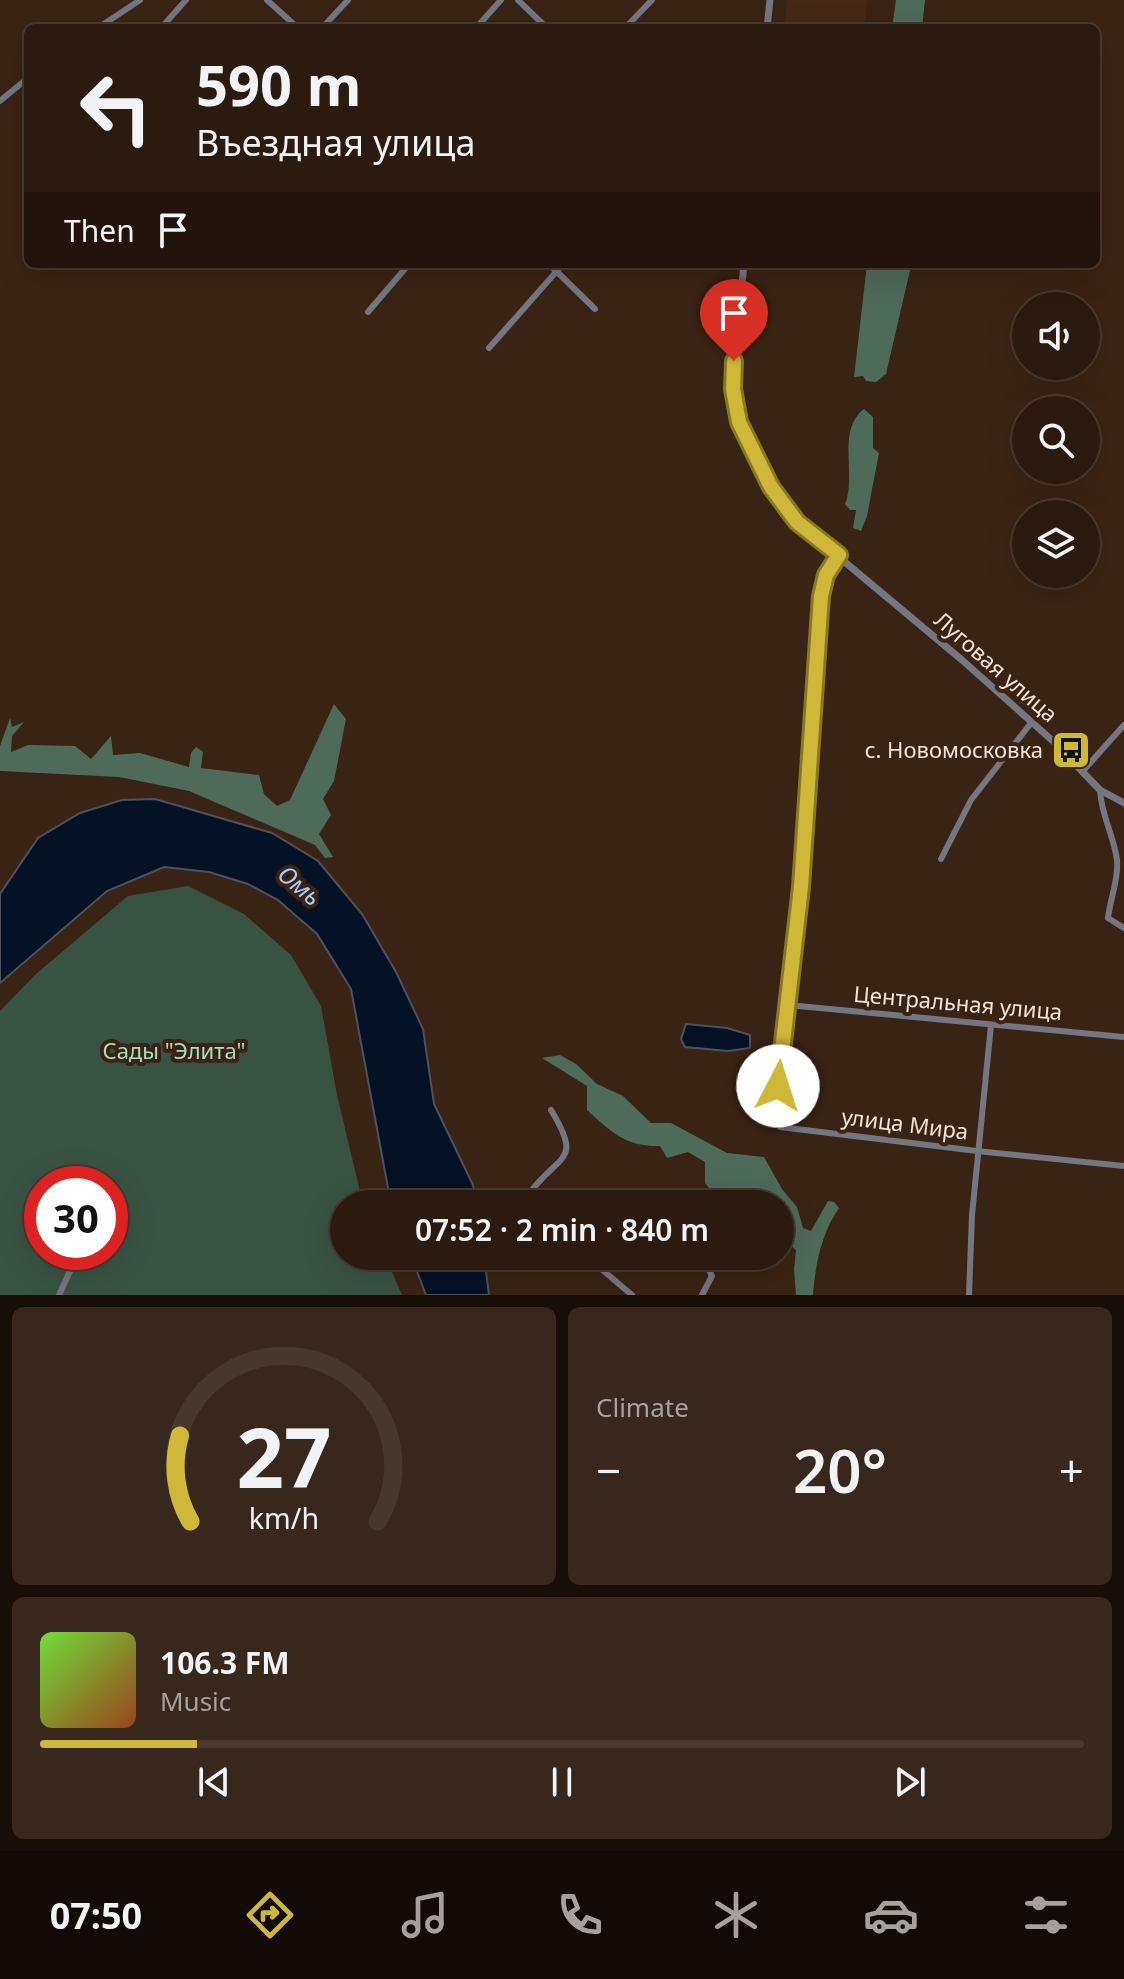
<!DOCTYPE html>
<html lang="en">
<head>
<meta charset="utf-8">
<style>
	:root { --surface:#2b1a0f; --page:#37271d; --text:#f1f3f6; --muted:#a6a19e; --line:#47382f; --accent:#cfb837 }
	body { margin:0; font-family:"Noto Sans",sans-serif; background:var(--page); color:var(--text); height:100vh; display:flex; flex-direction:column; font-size:30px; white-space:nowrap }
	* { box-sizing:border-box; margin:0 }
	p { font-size:26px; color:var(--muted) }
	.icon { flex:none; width:44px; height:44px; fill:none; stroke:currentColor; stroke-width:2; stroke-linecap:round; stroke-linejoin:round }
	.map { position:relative; height:1295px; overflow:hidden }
	.drawer { display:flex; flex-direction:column; gap:12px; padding:12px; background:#180e08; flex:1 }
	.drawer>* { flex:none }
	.top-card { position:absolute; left:24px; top:24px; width:1076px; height:244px; border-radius:12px; box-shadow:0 8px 32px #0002,0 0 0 2px var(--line); background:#2b1a0f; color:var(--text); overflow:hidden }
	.buttons { position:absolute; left:1012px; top:292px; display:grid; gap:16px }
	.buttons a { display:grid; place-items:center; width:88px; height:88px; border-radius:50%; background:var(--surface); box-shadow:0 8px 32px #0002,0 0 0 2px var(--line); font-size:40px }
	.speed { position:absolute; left:24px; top:1166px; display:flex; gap:16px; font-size:40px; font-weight:700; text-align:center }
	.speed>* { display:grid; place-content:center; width:104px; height:104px; border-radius:50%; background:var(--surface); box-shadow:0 8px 32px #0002,0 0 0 2px var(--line); line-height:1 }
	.speed .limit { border:12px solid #d22; background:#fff; color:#111 }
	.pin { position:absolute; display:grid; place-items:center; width:68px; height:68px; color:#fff; margin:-82px -34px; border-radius:50% 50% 50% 0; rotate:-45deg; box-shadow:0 0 8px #0007 }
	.pin .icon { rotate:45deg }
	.me { position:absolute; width:88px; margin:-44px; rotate:5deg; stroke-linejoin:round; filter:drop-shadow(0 0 6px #0008) }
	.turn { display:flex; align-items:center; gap:28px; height:168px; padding:0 40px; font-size:36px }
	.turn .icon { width:104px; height:104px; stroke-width:2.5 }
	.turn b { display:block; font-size:56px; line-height:68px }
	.then { display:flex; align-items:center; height:76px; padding:0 40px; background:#0003; gap:16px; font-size:30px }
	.big { font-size:60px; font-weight:600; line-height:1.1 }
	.drawer .card { flex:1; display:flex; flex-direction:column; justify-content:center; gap:12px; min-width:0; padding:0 28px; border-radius:12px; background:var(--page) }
	.drawer .dial { align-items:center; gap:0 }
	.dial svg { height:208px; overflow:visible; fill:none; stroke:var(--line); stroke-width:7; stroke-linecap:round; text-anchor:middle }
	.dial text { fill:var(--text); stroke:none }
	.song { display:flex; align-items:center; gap:24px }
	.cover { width:96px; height:96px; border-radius:12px; background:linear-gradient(135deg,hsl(100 70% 55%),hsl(20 70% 35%)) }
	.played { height:8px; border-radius:4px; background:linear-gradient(90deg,var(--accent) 15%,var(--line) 15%) }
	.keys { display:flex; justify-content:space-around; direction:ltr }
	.heat { display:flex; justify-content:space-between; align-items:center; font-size:44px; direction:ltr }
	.drawer .tiles { flex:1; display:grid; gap:12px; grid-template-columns:1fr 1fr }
	.card:last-child { grid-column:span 2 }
	.trip { position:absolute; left:330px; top:1190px; width:464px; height:80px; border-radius:40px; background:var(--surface); box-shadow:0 8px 32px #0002,0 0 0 2px var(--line); font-weight:600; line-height:80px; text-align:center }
	.dock { display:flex; height:128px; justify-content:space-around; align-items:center; background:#110a06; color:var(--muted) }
	.dock .icon { width:56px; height:56px }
	.dock .selected { color:var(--accent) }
	.dock b { font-size:36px; color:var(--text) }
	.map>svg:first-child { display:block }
	.built { fill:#442815 }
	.green { fill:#395343; fill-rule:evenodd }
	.forest { fill:#4e6a59 }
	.water { fill:#051225; stroke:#4c515b; stroke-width:2 }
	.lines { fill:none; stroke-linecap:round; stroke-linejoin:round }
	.minor { stroke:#747682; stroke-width:6 }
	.tertiary { stroke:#747682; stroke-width:7 }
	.route-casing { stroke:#877824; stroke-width:20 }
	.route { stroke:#cfb837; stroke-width:14 }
	.labels { text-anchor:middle; stroke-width:8; stroke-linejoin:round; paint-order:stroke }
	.street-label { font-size:22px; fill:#f2e3d9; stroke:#392314 }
	.poi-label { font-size:22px; fill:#f2e3d9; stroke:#392314; text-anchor:end }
	.park-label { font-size:22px; fill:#a7debd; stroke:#392314 }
	.water-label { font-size:24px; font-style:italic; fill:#aacbf8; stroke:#392314 }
</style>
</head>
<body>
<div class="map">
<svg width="1124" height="1295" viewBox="0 0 1124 1295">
	<rect width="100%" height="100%" fill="#392314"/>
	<!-- built -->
	<polygon class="built" points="787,0 867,0 865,28 784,28"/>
	<!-- green -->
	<path class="green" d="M188,886L244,914L291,955L321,1006L337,1095L363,1204H344V1256H385L402,1295H0V1011L36,974L128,896ZM42,1184H110V1252H42Z"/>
	<!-- forest -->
	<g class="forest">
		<polygon points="896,0 925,0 922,28 892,28"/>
		<polygon points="867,264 911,264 911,266 886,374 876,382 866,381 863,376 854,377"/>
		<path d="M864,409L873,417V448L879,453L867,516L861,531L853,528L856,510H850L845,504C857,475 836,431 864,409Z"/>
		<polygon points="334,704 346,719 334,781 323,799 331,815 319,834 333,857 325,858 315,845 189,791 119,777 0,771 0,746 10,718 12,727 24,722 12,736 11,752 28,745 75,746 91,759 111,736 113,755 140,753 189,767 191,753 196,747 203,752 201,768 259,775 264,794 277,806 290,800"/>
		<path d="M560,1055L576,1064L597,1084L623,1096L651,1123H671L727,1153L764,1157L782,1189L797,1207L803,1228L811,1231L828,1201L834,1202L839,1208C822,1232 815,1265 813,1295H796L794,1269L796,1250L780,1236V1204H722L705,1183V1162L688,1152L667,1158L660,1146C626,1147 611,1132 587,1110V1086L542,1058Z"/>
	</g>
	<!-- water -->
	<g class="water">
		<polygon points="155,799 272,833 318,861 362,914 396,972 423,1029 434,1104 473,1185 476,1204 391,1204 351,989 317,934 278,900 248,884 209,872 164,867 107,891 0,983 0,894 38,838 80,813 122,800"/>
		<polygon points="686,1024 727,1028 750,1035 750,1048 728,1051 685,1047 681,1039"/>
		<polygon points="411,1256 484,1256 489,1295 426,1295"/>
	</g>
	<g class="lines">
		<!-- minor -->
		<g class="minor">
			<polyline points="267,0 298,28"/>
			<polyline points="518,0 547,28"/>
			<polyline points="98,28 140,0"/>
			<polyline points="161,28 186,0"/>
			<polyline points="322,28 348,0"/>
			<polyline points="476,28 501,0"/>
			<polyline points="625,28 652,0"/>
			<polyline points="0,101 28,78"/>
			<polyline points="549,264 595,309"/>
			<polyline points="368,312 409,264"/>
			<polyline points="489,348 563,264"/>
			<polyline points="839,555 826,575 821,596 801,887 776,1107 780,1127 977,1151 1124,1166"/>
			<polyline points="1082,772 1124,725"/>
			<path d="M1100,790C1101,815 1114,836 1117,860C1119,879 1110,899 1108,918L1124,928"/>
			<polyline points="941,859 971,800 1031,723"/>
			<polyline points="788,1005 1124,1037"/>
			<path d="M530,1204L529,1194C558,1153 584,1164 551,1110"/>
			<polyline points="586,1256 632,1295"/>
			<polyline points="697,1256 705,1262 712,1276 702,1295"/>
			<polyline points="59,1295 79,1252"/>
			<polyline points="969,1295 972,1215 991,1025"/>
		</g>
		<!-- tertiary -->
		<g class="tertiary">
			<polyline points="767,28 770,0"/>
			<polyline points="744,264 734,361 735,406 746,441 780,501 797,522 962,660 1054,742 1100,790 1124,803"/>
		</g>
	</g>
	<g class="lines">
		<defs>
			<polyline id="route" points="734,361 733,389 739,422 771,487 797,522 839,555 826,575 821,596 801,887 778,1086"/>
		</defs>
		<!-- route casing -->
		<use href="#route" class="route-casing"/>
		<!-- route -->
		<use href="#route" class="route"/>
	</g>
	<!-- icons -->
	<defs>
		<symbol id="bus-square" viewBox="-11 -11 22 22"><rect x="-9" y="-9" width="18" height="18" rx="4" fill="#cfb837" stroke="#392314"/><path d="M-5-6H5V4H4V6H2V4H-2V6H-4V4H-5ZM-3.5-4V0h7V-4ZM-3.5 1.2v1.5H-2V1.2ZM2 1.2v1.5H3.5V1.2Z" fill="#111"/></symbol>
	</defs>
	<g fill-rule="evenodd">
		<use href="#bus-square" x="1049" y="728" width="44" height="44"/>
	</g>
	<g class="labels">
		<!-- street labels -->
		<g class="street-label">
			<text transform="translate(996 667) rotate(41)" y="8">Луговая улица</text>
			<text transform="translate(958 1003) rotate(5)" y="8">Центральная улица</text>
			<text transform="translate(905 1124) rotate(7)" y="8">улица Мира</text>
		</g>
		<!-- poi labels -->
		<g class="poi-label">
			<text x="1043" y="758">с. Новомосковка</text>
		</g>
		<!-- park labels -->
		<g class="park-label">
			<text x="174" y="1059">Сады "Элита"</text>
		</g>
		<!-- water labels -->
		<g class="water-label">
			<text transform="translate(299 886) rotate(40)" y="8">Омь</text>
		</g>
	</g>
</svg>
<div class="buttons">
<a><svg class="icon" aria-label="sound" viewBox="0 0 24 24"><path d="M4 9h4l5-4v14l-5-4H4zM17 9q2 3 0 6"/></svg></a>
<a><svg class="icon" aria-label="search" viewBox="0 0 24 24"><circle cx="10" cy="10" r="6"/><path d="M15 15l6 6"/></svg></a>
<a><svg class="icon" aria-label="layers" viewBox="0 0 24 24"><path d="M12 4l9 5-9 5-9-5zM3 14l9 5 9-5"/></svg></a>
</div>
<div class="speed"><div class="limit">30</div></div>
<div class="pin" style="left:734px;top:361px;background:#d93025"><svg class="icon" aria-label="arrive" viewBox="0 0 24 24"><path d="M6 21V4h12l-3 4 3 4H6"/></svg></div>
<svg class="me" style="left:778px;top:1086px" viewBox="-20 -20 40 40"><circle r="19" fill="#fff"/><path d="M0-13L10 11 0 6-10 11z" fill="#cfb837"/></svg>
<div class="trip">07:52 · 2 min · 840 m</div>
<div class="top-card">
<div class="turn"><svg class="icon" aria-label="left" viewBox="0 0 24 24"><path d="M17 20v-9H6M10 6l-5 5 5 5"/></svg><div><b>590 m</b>Въездная улица</div></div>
<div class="then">Then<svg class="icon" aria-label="arrive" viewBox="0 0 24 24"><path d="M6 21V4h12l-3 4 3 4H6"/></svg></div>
</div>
</div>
<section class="drawer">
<div class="tiles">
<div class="card dial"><svg viewBox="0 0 100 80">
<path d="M14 69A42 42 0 1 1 86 69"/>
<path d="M14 69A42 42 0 0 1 10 36" stroke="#cfb837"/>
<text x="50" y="56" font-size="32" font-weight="700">27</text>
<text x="50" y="72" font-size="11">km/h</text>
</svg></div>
<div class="card"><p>Climate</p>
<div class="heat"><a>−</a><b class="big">20°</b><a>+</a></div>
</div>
<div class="card">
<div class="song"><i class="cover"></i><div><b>106.3 FM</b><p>Music</p></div></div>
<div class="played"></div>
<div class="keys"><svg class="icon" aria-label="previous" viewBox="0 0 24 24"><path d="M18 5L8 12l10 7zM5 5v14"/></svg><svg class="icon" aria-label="pause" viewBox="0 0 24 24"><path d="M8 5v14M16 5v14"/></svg><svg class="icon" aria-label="next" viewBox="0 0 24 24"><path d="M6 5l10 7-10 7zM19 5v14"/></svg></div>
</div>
</div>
</section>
<nav class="dock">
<b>07:50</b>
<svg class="icon selected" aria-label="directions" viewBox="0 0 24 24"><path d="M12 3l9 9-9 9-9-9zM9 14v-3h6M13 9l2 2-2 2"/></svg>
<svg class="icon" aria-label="music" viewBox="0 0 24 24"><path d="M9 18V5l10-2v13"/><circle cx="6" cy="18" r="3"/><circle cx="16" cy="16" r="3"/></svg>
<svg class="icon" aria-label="phone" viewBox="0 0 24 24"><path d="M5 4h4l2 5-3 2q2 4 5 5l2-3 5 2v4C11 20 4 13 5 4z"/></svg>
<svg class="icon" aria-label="climate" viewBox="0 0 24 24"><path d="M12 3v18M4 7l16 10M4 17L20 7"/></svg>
<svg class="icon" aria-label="car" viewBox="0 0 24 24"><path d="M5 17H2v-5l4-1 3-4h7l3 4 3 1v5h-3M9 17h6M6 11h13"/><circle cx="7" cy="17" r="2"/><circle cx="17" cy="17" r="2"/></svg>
<svg class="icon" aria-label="filters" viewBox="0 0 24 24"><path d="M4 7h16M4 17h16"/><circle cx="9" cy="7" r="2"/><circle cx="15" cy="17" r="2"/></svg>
</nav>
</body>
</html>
